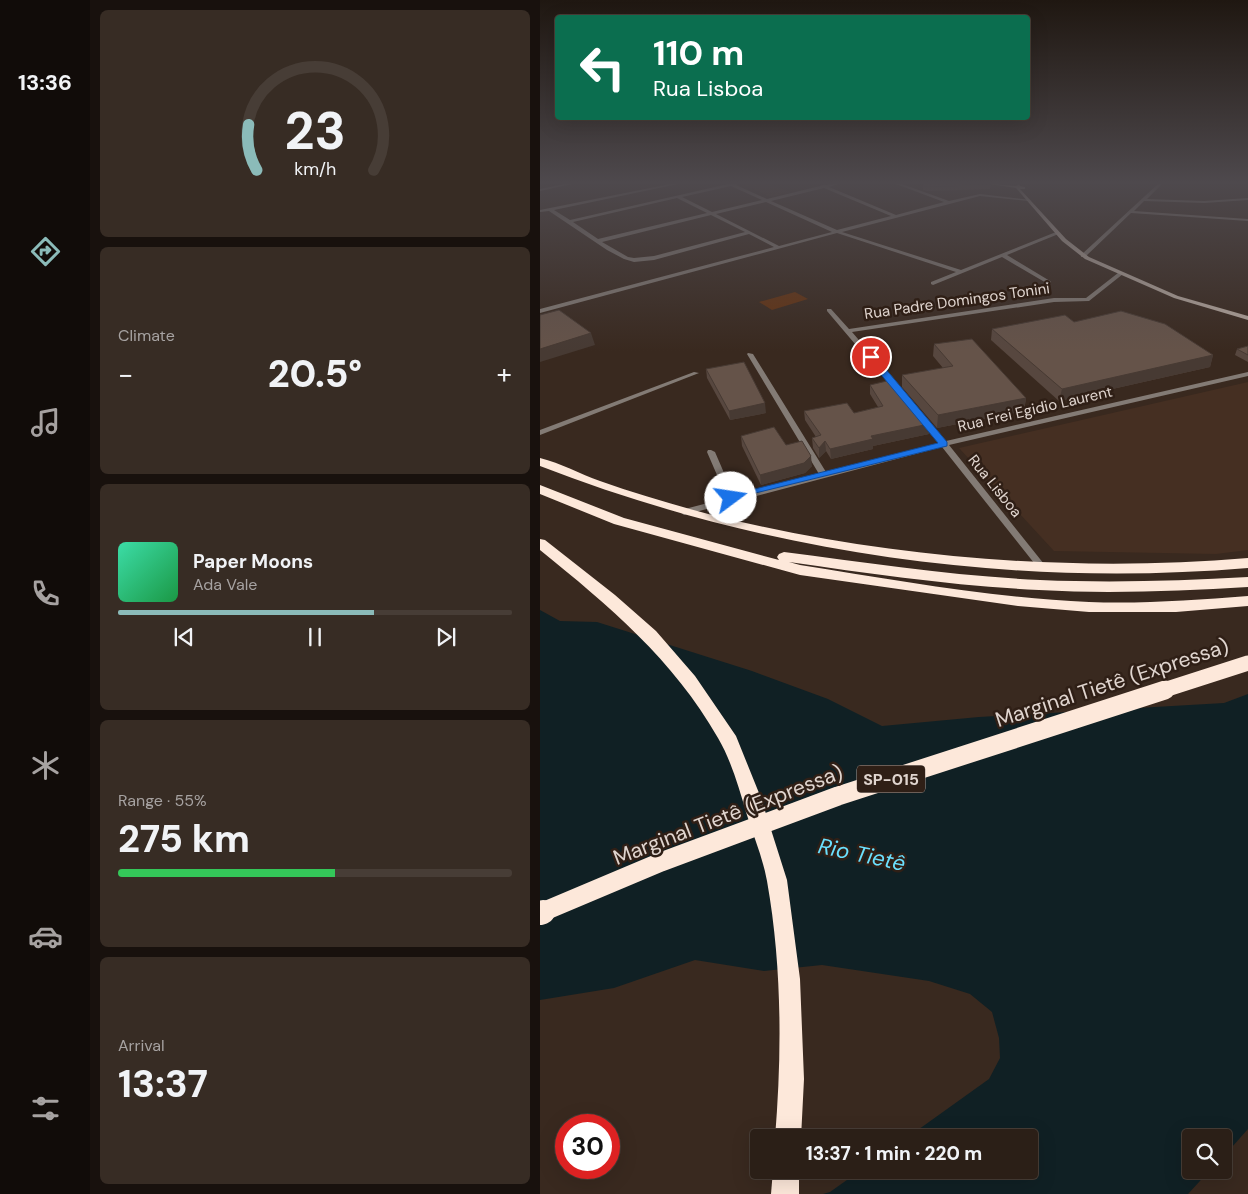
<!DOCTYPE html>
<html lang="en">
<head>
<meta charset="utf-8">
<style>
	:root { --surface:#2b1f17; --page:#372c24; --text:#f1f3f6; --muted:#a6a2a1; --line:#473d36; --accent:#8bbbb9 }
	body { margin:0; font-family:"DM Sans",sans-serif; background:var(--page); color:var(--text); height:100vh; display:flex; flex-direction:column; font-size:19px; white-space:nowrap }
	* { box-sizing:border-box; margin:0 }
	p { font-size:16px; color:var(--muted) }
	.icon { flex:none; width:28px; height:28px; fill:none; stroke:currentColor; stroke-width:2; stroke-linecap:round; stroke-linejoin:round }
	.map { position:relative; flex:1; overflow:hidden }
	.drawer { display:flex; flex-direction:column; gap:10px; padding:10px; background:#18110d; width:450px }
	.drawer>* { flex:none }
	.banner { position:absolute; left:15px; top:15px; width:475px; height:105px; border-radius:5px; box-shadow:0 5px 20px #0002,0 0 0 1px var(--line); background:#0b6e4f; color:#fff; overflow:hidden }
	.fabs { position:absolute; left:642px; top:1129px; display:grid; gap:10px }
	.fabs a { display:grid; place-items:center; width:50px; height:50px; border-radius:5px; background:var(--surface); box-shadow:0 5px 20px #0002,0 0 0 1px var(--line); font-size:25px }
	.speed { position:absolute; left:15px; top:1114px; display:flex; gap:10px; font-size:25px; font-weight:700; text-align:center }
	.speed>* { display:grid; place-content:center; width:65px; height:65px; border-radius:50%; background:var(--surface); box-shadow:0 5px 20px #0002,0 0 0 1px var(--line); line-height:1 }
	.speed .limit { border:8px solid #d22; background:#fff; color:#111 }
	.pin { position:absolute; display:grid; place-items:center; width:42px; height:42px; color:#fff; margin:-21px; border:2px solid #fff; border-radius:50%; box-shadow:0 1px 5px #0007 }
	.me { position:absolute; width:55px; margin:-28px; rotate:76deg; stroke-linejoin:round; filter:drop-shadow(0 0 4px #0008) }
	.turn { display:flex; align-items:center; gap:18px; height:105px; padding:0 15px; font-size:22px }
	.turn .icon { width:65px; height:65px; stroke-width:2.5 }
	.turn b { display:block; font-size:35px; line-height:42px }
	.big { font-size:38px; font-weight:800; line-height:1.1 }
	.drawer .card { flex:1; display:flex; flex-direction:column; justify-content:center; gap:8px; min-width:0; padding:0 18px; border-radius:8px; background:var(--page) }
	.drawer .dial { align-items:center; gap:0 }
	.dial svg { height:130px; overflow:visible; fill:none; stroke:var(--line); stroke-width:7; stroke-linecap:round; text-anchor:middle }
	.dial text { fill:var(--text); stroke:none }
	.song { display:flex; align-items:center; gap:15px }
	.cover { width:60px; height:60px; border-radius:8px; background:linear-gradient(135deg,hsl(160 70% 55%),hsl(140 70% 35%)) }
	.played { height:5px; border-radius:2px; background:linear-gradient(90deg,var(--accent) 65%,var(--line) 65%) }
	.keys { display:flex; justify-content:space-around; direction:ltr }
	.heat { display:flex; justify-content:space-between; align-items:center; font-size:28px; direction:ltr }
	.charge { height:8px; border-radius:4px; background:linear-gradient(90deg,#34c759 55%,var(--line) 0) }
	.trip { position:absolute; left:210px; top:1129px; width:288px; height:50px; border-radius:5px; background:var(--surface); box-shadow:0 5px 20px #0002,0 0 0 1px var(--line); font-weight:800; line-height:50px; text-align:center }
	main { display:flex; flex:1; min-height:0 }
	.menu { display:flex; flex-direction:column; width:90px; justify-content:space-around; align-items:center; background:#110c09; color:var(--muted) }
	.menu .icon { width:35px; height:35px }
	.menu .active { color:var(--accent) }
	.menu b { font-size:22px; color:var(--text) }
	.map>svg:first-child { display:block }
	.built { fill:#452f22 }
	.green { fill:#633211 }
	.water { fill:#102024 }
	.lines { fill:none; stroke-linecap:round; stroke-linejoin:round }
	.street { fill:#837b75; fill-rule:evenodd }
	.secondary { fill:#b4a79e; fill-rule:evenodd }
	.highway { fill:#fde8da; fill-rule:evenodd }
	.highway-bridge-far2 { stroke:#fde8da; stroke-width:15 }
	.highway-bridge-far1 { stroke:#fde8da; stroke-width:19 }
	.highway-bridge { stroke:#fde8da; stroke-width:24 }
	.wall { fill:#57473f }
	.shaded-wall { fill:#473a33 }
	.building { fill:#655349; stroke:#473a33 }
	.route { fill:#1a73e8; stroke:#114b97 }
	.labels { text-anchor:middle; stroke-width:5; stroke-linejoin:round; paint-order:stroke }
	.far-street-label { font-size:15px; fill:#e0d5cf; stroke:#2f1f16 }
	.shield { fill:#2f1f16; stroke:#ab9e98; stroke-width:1 }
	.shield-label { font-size:16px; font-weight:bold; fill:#e0d5cf }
	.near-street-label { font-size:21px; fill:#e0d5cf; stroke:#2f1f16 }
	.near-water-label { font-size:22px; font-style:italic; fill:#6be1ff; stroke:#2f1f16 }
</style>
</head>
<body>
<main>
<nav class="menu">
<b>13:36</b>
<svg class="icon active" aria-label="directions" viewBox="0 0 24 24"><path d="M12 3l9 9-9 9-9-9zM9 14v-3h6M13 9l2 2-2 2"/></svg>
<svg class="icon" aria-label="music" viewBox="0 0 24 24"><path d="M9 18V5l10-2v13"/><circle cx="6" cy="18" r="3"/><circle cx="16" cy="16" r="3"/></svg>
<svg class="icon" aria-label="phone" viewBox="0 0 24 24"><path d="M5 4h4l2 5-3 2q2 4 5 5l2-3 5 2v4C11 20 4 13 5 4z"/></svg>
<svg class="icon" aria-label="climate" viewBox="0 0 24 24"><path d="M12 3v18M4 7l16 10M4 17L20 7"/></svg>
<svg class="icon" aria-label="car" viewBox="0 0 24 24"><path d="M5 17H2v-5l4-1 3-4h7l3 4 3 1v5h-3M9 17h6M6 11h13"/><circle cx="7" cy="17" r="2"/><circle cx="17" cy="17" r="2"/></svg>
<svg class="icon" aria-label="filters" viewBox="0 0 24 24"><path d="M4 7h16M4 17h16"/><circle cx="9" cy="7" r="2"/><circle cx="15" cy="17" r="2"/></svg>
</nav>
<section class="drawer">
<div class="card dial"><svg viewBox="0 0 100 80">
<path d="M14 69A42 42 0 1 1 86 69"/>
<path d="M14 69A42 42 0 0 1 9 41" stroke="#8bbbb9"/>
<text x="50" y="56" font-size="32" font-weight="700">23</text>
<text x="50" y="72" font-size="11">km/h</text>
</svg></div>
<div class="card"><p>Climate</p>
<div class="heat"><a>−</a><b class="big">20.5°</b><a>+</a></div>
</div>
<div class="card">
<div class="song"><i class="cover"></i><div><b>Paper Moons</b><p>Ada Vale</p></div></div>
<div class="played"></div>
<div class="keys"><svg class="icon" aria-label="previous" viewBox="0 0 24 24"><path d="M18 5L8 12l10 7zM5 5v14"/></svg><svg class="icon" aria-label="pause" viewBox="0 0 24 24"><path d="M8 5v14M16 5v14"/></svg><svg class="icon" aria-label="next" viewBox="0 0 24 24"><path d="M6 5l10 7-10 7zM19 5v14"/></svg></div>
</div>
<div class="card"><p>Range · 55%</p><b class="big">275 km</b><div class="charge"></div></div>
<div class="card"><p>Arrival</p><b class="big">13:37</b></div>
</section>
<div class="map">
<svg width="708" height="1194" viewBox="0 0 708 1194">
	<rect width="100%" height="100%" fill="#39291f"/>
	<!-- built -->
	<g class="built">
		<polygon points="202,184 229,184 250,192 231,197"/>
		<polygon points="708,382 708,550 676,554 514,551 419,448"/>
	</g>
	<!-- green -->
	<polygon class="green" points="255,292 268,299 232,310 219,302"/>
	<!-- water -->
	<polygon class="water" points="0,610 20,621 57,622 212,671 288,699 342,726 439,717 684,703 708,694 708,1129 684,1156 684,1138 651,1138 651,1170 670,1170 648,1194 283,1194 290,1192 321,1170 489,1170 489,1138 368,1137 449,1079 460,1058 459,1038 452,1012 430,994 389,981 282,965 224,971 155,960 74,988 0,1000"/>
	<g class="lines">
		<!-- street -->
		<g class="street">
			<polygon points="24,184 32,184 0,191 0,189"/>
			<path d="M130,184H138L14,210L30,220L188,184H197L196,185L227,199L280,186L282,185L298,184L289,187L356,215L404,202L356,184H362L409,201L440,194L491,200L489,201L440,196L302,232L421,270L516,232L521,233L467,255L510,281L511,282L508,284L462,257L393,285L391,284V282L416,272L297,233L0,313V309L234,247L209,234L114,260L94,262L84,259L67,250L9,211L0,212V210ZM191,186L222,200L172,212L142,197ZM284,188L351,216L297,230L231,201ZM137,198L167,213L58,239L33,222ZM226,202L292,232L239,246L176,214ZM171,215L205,232L114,256L94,258L88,257L62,242Z"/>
			<polygon points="618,184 622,184 607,199 664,201 708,198 708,200 664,203 604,201 594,211 708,219 708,221 591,213 545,257 541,257 541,255"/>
			<polygon points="578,273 583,274 549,301 514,302 312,332 406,441 708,372 708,376 409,445 504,564 506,566 504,568 498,568 402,447 144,515 140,512 141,510 187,498 167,452 168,450 171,450 175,452 194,496 279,474 207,354 208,353 213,354 286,472 399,443 287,311 287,309 291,309 309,329 514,298 546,298"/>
			<polygon points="154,372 159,373 0,435 0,430"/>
		</g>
		<!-- secondary -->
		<polygon class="secondary" points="450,184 476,186 479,184 480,186 485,187 485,189 480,189 526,239 549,257 638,296 708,316 708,320 634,298 545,259 522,241 476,188"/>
		<!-- highway -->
		<g class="highway">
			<path d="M0,458C21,463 40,474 60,481C97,494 134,505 172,515C344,558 532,573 708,558V568C469,588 224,553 0,466Z"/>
			<path d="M0,485L84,518L239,560L237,557L239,554L244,552C329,563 414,576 500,580C569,583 639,581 708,577V587C638,591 569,594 499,590C415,586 332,574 249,562L260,565C355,580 453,598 549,602C602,604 655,600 708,596V606L636,612H549L478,606L260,575L74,524L0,494Z"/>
			<path d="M0,539L5,540L75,595L116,631L155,676L196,736L221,798L247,880L260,979L264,1079L261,1138H235C242,1053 242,965 227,881C223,858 213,835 206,812C199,788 191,760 178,738C133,659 69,606 0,550Z"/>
			<polygon points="233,1170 259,1170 259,1194 231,1194"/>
		</g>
		<!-- highway-bridge-far2 -->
		<polyline class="highway-bridge-far2" points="621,691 708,663"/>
		<!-- highway-bridge-far1 -->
		<polyline class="highway-bridge-far1" points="0,913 121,862 298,796 625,690"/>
		<!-- highway-bridge -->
		<polyline class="highway-bridge" points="0,913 3,912"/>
	</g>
	<!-- wall -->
	<g class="wall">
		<polygon points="451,184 450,189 388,191 383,190 383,185"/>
		<polygon points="534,322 673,355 670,367 519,401 451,340 452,329"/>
		<polygon points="394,344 486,398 484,411 397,428 362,387 362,375 403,368 393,356"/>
		<polygon points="708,346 708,362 695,355 697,349"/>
		<polygon points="166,369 226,413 190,420 167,378"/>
		<polygon points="330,385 389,424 389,434 333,446 333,449 291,459 286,451 279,458 273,448 272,438 276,437 265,420 264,411 314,413 338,407 330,394"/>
		<polygon points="201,436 246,445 272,466 265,473 221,485 202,446"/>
	</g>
	<!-- shaded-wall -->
	<g class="shaded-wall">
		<polygon points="51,333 55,345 0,362 0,349"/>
		<polygon points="673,355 670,367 519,401 522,389"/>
		<polygon points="486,398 484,411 397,428 398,415"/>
		<polygon points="225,403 226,413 190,420 189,411"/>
		<polygon points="389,424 389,434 333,446 333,449 291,459 290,449 331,436"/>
		<polygon points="285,441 286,451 279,458 279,448"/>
		<polygon points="271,456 272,466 265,473 221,485 220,475"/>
	</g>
	<!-- building -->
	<g class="building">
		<polygon points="384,184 451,184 388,187 383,185"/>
		<polygon points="19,310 51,333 0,349 0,315"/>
		<polygon points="581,311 625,324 673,355 522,389 452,329 525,315 534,322"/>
		<polygon points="432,339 486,398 398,415 362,375 413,366 394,344"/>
		<polygon points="708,346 708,355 697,349"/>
		<polygon points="204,362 225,403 189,411 166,369"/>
		<polygon points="351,380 389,424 331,436 333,439 290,449 285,441 279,448 272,438 281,435 264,411 307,403 314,413 343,406 330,385"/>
		<polygon points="234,427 246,445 262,441 271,456 264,463 220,475 201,436"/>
	</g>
	<!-- sky -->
	<linearGradient id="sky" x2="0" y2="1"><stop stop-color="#1f1711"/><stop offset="0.52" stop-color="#4e494d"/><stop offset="1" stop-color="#4e494d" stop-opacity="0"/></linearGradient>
	<rect width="708" height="351" fill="url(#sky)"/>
	<!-- route -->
	<polygon class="route" points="328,355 334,355 407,442 407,446 187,500 187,496 398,443 328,359"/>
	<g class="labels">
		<!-- far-street labels -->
		<g class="far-street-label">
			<text transform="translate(417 301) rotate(-8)" y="5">Rua Padre Domingos Tonini</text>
			<text transform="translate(495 409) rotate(-13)" y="5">Rua Frei Egidio Laurent</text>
			<text transform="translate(455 486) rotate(51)" y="5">Rua Lisboa</text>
		</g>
		<!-- shield labels -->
		<rect class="shield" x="317" y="765.5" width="68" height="27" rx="4"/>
		<g class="shield-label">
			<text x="351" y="785">SP-015</text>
		</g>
		<!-- near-street labels -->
		<g class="near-street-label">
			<text transform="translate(572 683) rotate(-18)" y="7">Marginal Tietê (Expressa)</text>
			<text transform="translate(188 815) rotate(-21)" y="7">Marginal Tietê (Expressa)</text>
		</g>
		<!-- near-water labels -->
		<g class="near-water-label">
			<text transform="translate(322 854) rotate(12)" y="8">Rio Tietê</text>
		</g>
	</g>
</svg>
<div class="fabs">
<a><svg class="icon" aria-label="search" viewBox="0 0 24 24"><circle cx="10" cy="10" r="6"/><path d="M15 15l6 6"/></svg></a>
</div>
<div class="speed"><div class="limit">30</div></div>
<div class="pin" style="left:331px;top:357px;background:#d93025"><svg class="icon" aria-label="arrive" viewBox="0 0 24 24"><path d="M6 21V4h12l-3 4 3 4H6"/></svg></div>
<svg class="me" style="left:191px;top:498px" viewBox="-20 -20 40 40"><circle r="19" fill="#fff"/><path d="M0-13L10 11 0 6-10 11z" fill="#1a73e8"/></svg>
<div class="trip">13:37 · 1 min · 220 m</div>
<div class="banner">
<div class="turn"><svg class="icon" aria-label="left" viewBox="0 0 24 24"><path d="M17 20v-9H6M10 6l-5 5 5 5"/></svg><div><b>110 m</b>Rua Lisboa</div></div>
</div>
</div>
</main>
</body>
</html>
